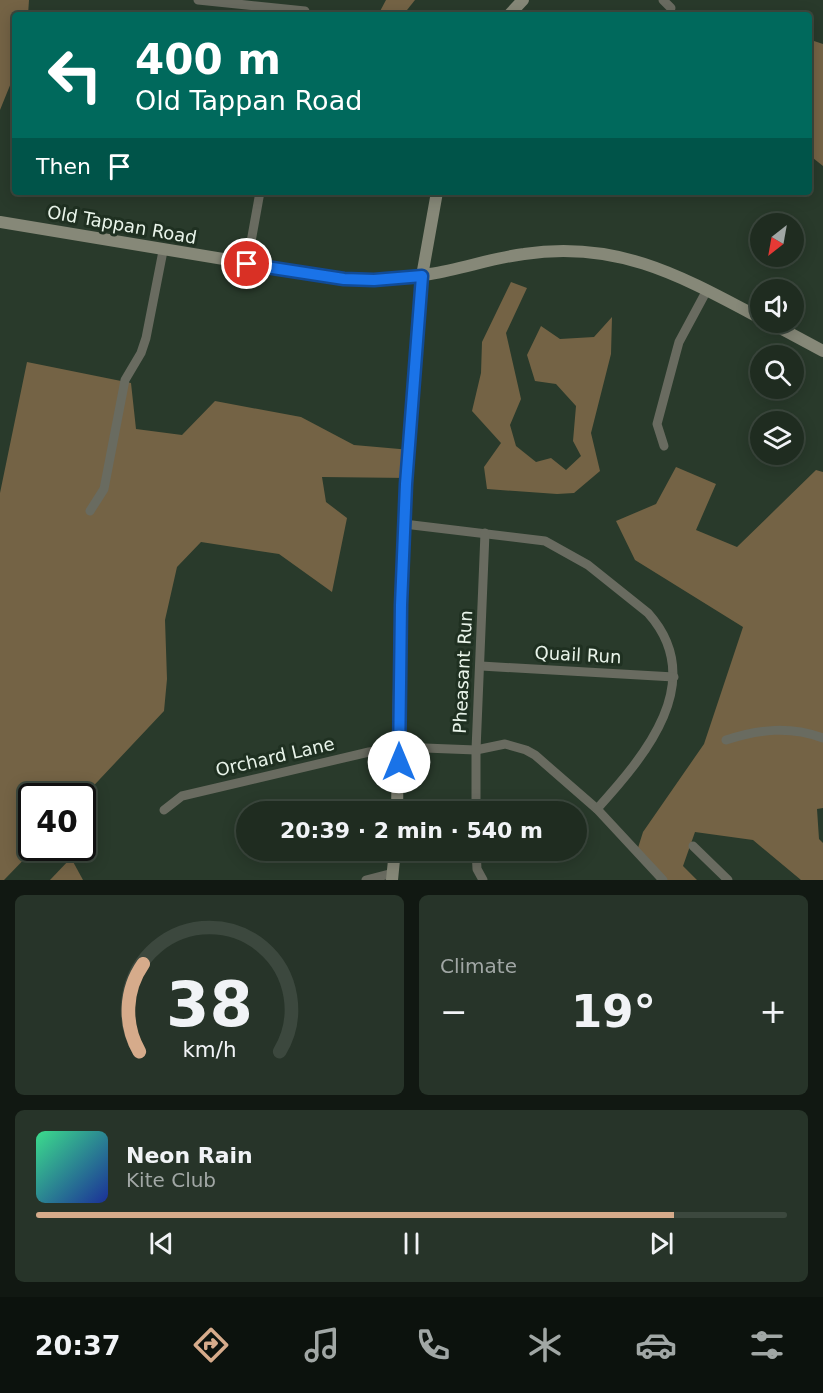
<!DOCTYPE html>
<html lang="en">
<head>
<meta charset="utf-8">
<style>
	:root { --surface:#1f2c20; --page:#273429; --text:#f1f3f6; --muted:#a1a7a5; --line:#3c483e; --accent:#d6ab8b }
	body { margin:0; font-family:"DejaVu Sans",sans-serif; background:var(--page); color:var(--text); height:100vh; display:flex; flex-direction:column; font-size:22px; white-space:nowrap }
	* { box-sizing:border-box; margin:0 }
	p { font-size:20px; color:var(--muted) }
	.icon { flex:none; width:33px; height:33px; fill:none; stroke:currentColor; stroke-width:2; stroke-linecap:round; stroke-linejoin:round }
	.map { position:relative; height:880px; overflow:hidden }
	.sheet { display:flex; flex-direction:column; gap:15px; padding:15px; background:#111812; flex:1 }
	.sheet>* { flex:none }
	.top-card { position:absolute; left:12px; top:12px; width:800px; height:183px; border-radius:6px; box-shadow:0 3px 15px #0003,0 0 0 2px var(--line); background:#00695c; color:#fff; overflow:hidden }
	.needle { width:39px; rotate:211deg }
	.controls { position:absolute; left:750px; top:213px; display:grid; gap:12px }
	.controls a { display:grid; place-items:center; width:54px; height:54px; border-radius:50%; background:var(--surface); box-shadow:0 3px 15px #0003,0 0 0 2px var(--line); font-size:30px }
	.speed { position:absolute; left:18px; top:783px; display:flex; gap:12px; font-size:30px; font-weight:700; text-align:center }
	.speed>* { display:grid; place-content:center; width:78px; height:78px; border-radius:50%; background:var(--surface); box-shadow:0 3px 15px #0003,0 0 0 2px var(--line); line-height:1 }
	.speed .limit { border:3px solid #111; border-radius:9px; background:#fff; color:#111 }
	.pin { position:absolute; display:grid; place-items:center; width:51px; height:51px; color:#fff; margin:-26px; border:3px solid #fff; border-radius:50%; box-shadow:0 2px 6px #0007 }
	.me { position:absolute; width:66px; margin:-33px; rotate:0deg; stroke-linejoin:round; filter:drop-shadow(0 0 4px #0008) }
	.turn { display:flex; align-items:center; gap:21px; height:126px; padding:0 24px; font-size:27px }
	.turn .icon { width:78px; height:78px; stroke-width:2.5 }
	.turn b { display:block; font-size:42px; line-height:51px }
	.then { display:flex; align-items:center; height:57px; padding:0 24px; background:#0003; gap:12px; font-size:22px }
	.big { font-size:45px; font-weight:800; line-height:1.1 }
	.sheet .tile { flex:1; display:flex; flex-direction:column; justify-content:center; gap:9px; min-width:0; padding:0 21px; border-radius:9px; background:var(--page) }
	.sheet .dial { align-items:center; gap:0 }
	.dial svg { height:156px; overflow:visible; fill:none; stroke:var(--line); stroke-width:7; stroke-linecap:round; text-anchor:middle }
	.dial text { fill:var(--text); stroke:none }
	.song { display:flex; align-items:center; gap:18px }
	.cover { width:72px; height:72px; border-radius:9px; background:linear-gradient(135deg,hsl(150 70% 55%),hsl(230 70% 35%)) }
	.played { height:6px; border-radius:3px; background:linear-gradient(90deg,var(--accent) 85%,var(--line) 85%) }
	.keys { display:flex; justify-content:space-around; direction:ltr }
	.heat { display:flex; justify-content:space-between; align-items:center; font-size:33px; direction:ltr }
	.sheet .tiles { flex:1; display:grid; gap:15px; grid-template-columns:1fr 1fr }
	.tile:last-child { grid-column:span 2 }
	.trip { position:absolute; left:236px; top:801px; width:351px; height:60px; border-radius:30px; background:var(--surface); box-shadow:0 3px 15px #0003,0 0 0 2px var(--line); font-weight:800; line-height:60px; text-align:center }
	.menu { display:flex; height:96px; justify-content:space-around; align-items:center; background:#0c120d; color:var(--muted) }
	.menu .icon { width:42px; height:42px }
	.menu .on { color:var(--accent) }
	.menu b { font-size:27px; color:var(--text) }
	.map>svg:first-child { display:block }
	.forest { fill:#746345 }
	.lines { fill:none; stroke-linecap:round; stroke-linejoin:round }
	.street { stroke:#696b60; stroke-width:9 }
	.secondary { stroke:#868878; stroke-width:12 }
	.route-casing { stroke:#114b97; stroke-width:15 }
	.route { stroke:#1a73e8; stroke-width:10 }
	.labels { text-anchor:middle; stroke-width:6; stroke-linejoin:round; paint-order:stroke }
	.street-label { font-size:18px; fill:#e9f4ea; stroke:#1f3021 }
</style>
</head>
<body>
<div class="map">
<svg width="823" height="880" viewBox="0 0 823 880">
	<rect width="100%" height="100%" fill="#293a2b"/>
	<!-- forest -->
	<g class="forest">
		<polygon points="0,0 29,0 28,15 15,15 15,73 0,110"/>
		<polygon points="386,0 415,0 403,15 378,15"/>
		<polygon points="808,39 823,44 823,166 813,158 809,146"/>
		<polygon points="511,282 527,288 506,333 521,399 510,425 516,446 536,462 551,458 566,470 581,456 573,441 576,406 556,384 535,381 527,355 541,326 560,339 594,337 612,317 611,354 591,433 600,471 574,493 557,494 487,489 484,467 501,443 472,411 481,373 482,342"/>
		<polygon points="27,362 131,383 136,429 182,435 215,401 301,417 354,445 411,450 409,478 322,477 326,502 347,518 332,592 279,554 201,542 177,567 165,620 167,679 164,711 83,797 32,796 32,848 35,848 4,880 0,880 0,493"/>
		<polygon points="676,467 716,484 696,530 737,547 816,470 823,472 823,808 817,809 819,839 823,843 823,880 801,880 753,840 695,832 683,866 697,880 662,880 637,851 643,832 704,744 743,627 635,560 616,521 656,504"/>
		<polygon points="71,858 83,880 50,880"/>
	</g>
	<g class="lines">
		<!-- street -->
		<g class="street">
			<polyline points="198,0 305,11"/>
			<polyline points="663,0 671,8"/>
			<polyline points="247,264 260,192"/>
			<polyline points="664,446 657,424 676,353 679,342 707,290"/>
			<polyline points="90,511 104,489 125,380 141,353 146,338 163,251"/>
			<path d="M404,524L545,541L588,565L648,613C709,681 645,756 597,809"/>
			<polyline points="481,666 674,677"/>
			<path d="M726,740C759,729 790,726 823,738"/>
			<polyline points="164,810 182,796 369,752 399,747 476,750 505,744 526,750 535,755 597,809 663,880"/>
			<polyline points="476,812 476,750 485,533"/>
			<polyline points="693,846 728,880"/>
			<polyline points="476,850 477,869 483,880"/>
			<polyline points="366,880 393,873"/>
		</g>
		<!-- secondary -->
		<g class="secondary">
			<polyline points="509,15 523,0"/>
			<path d="M0,222L344,279C373,280 402,279 430,274C462,269 492,258 524,254C618,240 681,276 760,318"/>
			<polyline points="769,322 823,351"/>
			<polyline points="397,812 400,625 406,484 422,276 437,192"/>
			<polyline points="392,880 395,850"/>
		</g>
	</g>
	<g class="lines">
		<defs>
			<polyline id="route" points="247,264 344,279 374,280 422,276 406,484 401,605 399,762"/>
		</defs>
		<!-- route casing -->
		<use href="#route" class="route-casing"/>
		<!-- route -->
		<use href="#route" class="route"/>
	</g>
	<g class="labels">
		<!-- street labels -->
		<g class="street-label">
			<text transform="translate(122 225) rotate(10)" y="6">Old Tappan Road</text>
			<text transform="translate(578 655) rotate(3)" y="6">Quail Run</text>
			<text transform="translate(463 672) rotate(-87)" y="6">Pheasant Run</text>
			<text transform="translate(275 757) rotate(-13)" y="6">Orchard Lane</text>
		</g>
	</g>
</svg>
<div class="controls">
<a><svg class="needle" viewBox="-14 -14 28 28"><path d="M0-13l5 13h-10z" fill="#e53935"/><path d="M0 13l5-13h-10z" fill="#a1a7a5"/></svg></a>
<a><svg class="icon" aria-label="sound" viewBox="0 0 24 24"><path d="M4 9h4l5-4v14l-5-4H4zM17 9q2 3 0 6"/></svg></a>
<a><svg class="icon" aria-label="search" viewBox="0 0 24 24"><circle cx="10" cy="10" r="6"/><path d="M15 15l6 6"/></svg></a>
<a><svg class="icon" aria-label="layers" viewBox="0 0 24 24"><path d="M12 4l9 5-9 5-9-5zM3 14l9 5 9-5"/></svg></a>
</div>
<div class="speed"><div class="limit">40</div></div>
<div class="pin" style="left:247px;top:264px;background:#d93025"><svg class="icon" aria-label="arrive" viewBox="0 0 24 24"><path d="M6 21V4h12l-3 4 3 4H6"/></svg></div>
<svg class="me" style="left:399px;top:762px" viewBox="-20 -20 40 40"><circle r="19" fill="#fff"/><path d="M0-13L10 11 0 6-10 11z" fill="#1a73e8"/></svg>
<div class="trip">20:39 · 2 min · 540 m</div>
<div class="top-card">
<div class="turn"><svg class="icon" aria-label="left" viewBox="0 0 24 24"><path d="M17 20v-9H6M10 6l-5 5 5 5"/></svg><div><b>400 m</b>Old Tappan Road</div></div>
<div class="then">Then<svg class="icon" aria-label="arrive" viewBox="0 0 24 24"><path d="M6 21V4h12l-3 4 3 4H6"/></svg></div>
</div>
</div>
<section class="sheet">
<div class="tiles">
<div class="tile dial"><svg viewBox="0 0 100 80">
<path d="M14 69A42 42 0 1 1 86 69"/>
<path d="M14 69A42 42 0 0 1 16 24" stroke="#d6ab8b"/>
<text x="50" y="56" font-size="32" font-weight="700">38</text>
<text x="50" y="72" font-size="11">km/h</text>
</svg></div>
<div class="tile"><p>Climate</p>
<div class="heat"><a>−</a><b class="big">19°</b><a>+</a></div>
</div>
<div class="tile">
<div class="song"><i class="cover"></i><div><b>Neon Rain</b><p>Kite Club</p></div></div>
<div class="played"></div>
<div class="keys"><svg class="icon" aria-label="previous" viewBox="0 0 24 24"><path d="M18 5L8 12l10 7zM5 5v14"/></svg><svg class="icon" aria-label="pause" viewBox="0 0 24 24"><path d="M8 5v14M16 5v14"/></svg><svg class="icon" aria-label="next" viewBox="0 0 24 24"><path d="M6 5l10 7-10 7zM19 5v14"/></svg></div>
</div>
</div>
</section>
<nav class="menu">
<b>20:37</b>
<svg class="icon on" aria-label="directions" viewBox="0 0 24 24"><path d="M12 3l9 9-9 9-9-9zM9 14v-3h6M13 9l2 2-2 2"/></svg>
<svg class="icon" aria-label="music" viewBox="0 0 24 24"><path d="M9 18V5l10-2v13"/><circle cx="6" cy="18" r="3"/><circle cx="16" cy="16" r="3"/></svg>
<svg class="icon" aria-label="phone" viewBox="0 0 24 24"><path d="M5 4h4l2 5-3 2q2 4 5 5l2-3 5 2v4C11 20 4 13 5 4z"/></svg>
<svg class="icon" aria-label="climate" viewBox="0 0 24 24"><path d="M12 3v18M4 7l16 10M4 17L20 7"/></svg>
<svg class="icon" aria-label="car" viewBox="0 0 24 24"><path d="M5 17H2v-5l4-1 3-4h7l3 4 3 1v5h-3M9 17h6M6 11h13"/><circle cx="7" cy="17" r="2"/><circle cx="17" cy="17" r="2"/></svg>
<svg class="icon" aria-label="filters" viewBox="0 0 24 24"><path d="M4 7h16M4 17h16"/><circle cx="9" cy="7" r="2"/><circle cx="15" cy="17" r="2"/></svg>
</nav>
</body>
</html>
